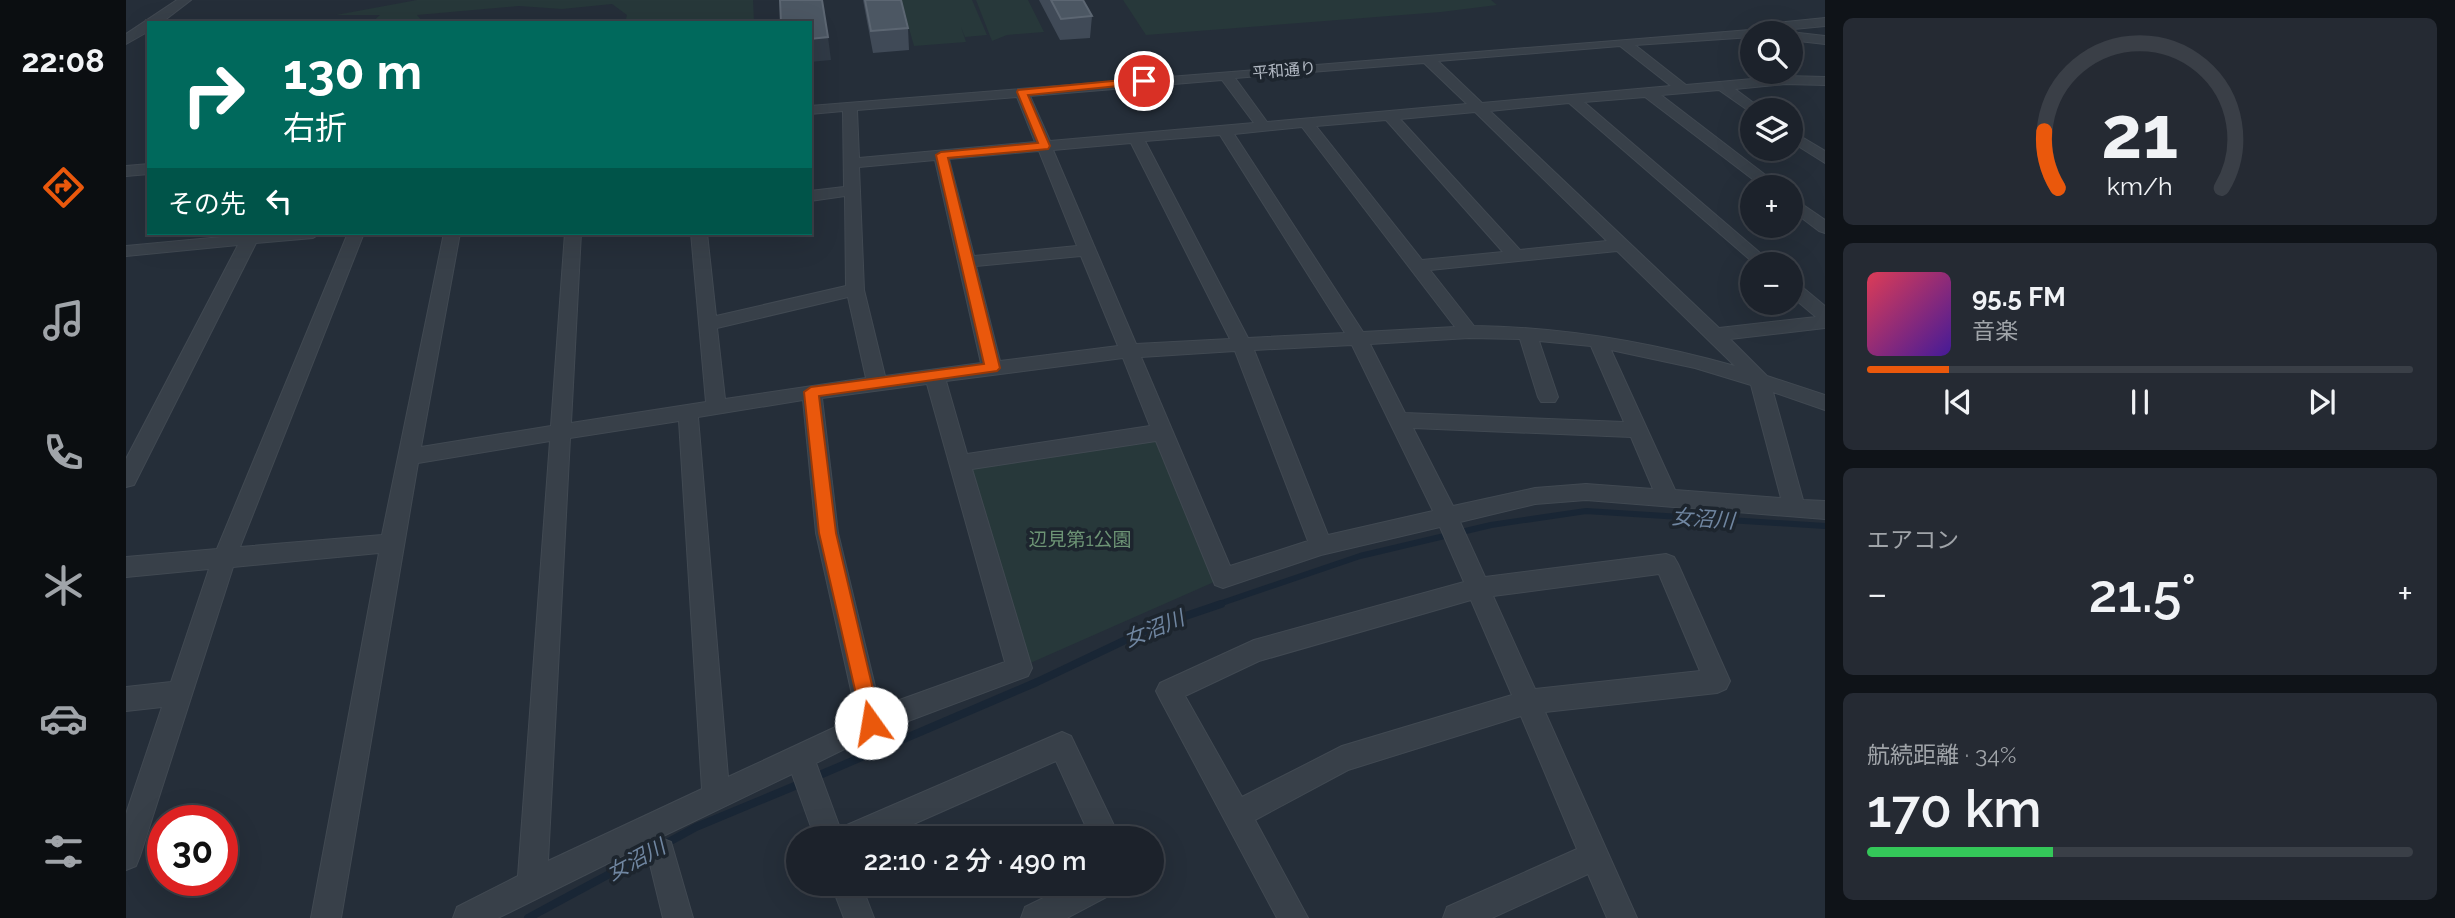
<!DOCTYPE html>
<html lang="ja">
<head>
<meta charset="utf-8">
<style>
	:root { --surface:#1c222b; --page:#252a33; --text:#f1f3f6; --muted:#a0a4a9; --line:#3a3f47; --accent:#ea580c }
	body { margin:0; font-family:Raleway,"Noto Sans JP",sans-serif; background:var(--page); color:var(--text); height:100vh; display:flex; flex-direction:column; font-size:26px; white-space:nowrap }
	* { box-sizing:border-box; margin:0 }
	p { font-size:23px; color:var(--muted) }
	.icon { flex:none; width:38px; height:38px; fill:none; stroke:currentColor; stroke-width:2; stroke-linecap:round; stroke-linejoin:round }
	.map { position:relative; flex:1; overflow:hidden }
	.sheet { display:flex; flex-direction:column; gap:18px; padding:18px; background:#0f1318; width:630px }
	.sheet>* { flex:none }
	.banner { position:absolute; left:21px; top:21px; width:665px; height:214px; border-radius:0px; box-shadow:0 7px 28px #0002,0 0 0 2px var(--line); background:#00695c; color:#fff; overflow:hidden }
	.fabs { position:absolute; left:1614px; top:21px; display:grid; gap:14px }
	.fabs a { display:grid; place-items:center; width:63px; height:63px; border-radius:50%; background:var(--surface); box-shadow:0 7px 28px #0002,0 0 0 2px var(--line); font-size:35px }
	.speed { position:absolute; left:21px; top:805px; display:flex; gap:14px; font-size:35px; font-weight:700; text-align:center }
	.speed>* { display:grid; place-content:center; width:91px; height:91px; border-radius:50%; background:var(--surface); box-shadow:0 7px 28px #0002,0 0 0 2px var(--line); line-height:1 }
	.speed .limit { border:10px solid #d22; background:#fff; color:#111 }
	.pin { position:absolute; display:grid; place-items:center; width:60px; height:60px; color:#fff; margin:-30px; border:4px solid #fff; border-radius:50%; box-shadow:0 2px 7px #0007 }
	.me { position:absolute; width:77px; margin:-38px; rotate:347deg; stroke-linejoin:round; filter:drop-shadow(0 0 5px #0008) }
	.turn { display:flex; align-items:center; gap:24px; height:147px; padding:0 21px; font-size:32px }
	.turn .icon { width:91px; height:91px; stroke-width:2.5 }
	.turn b { display:block; font-size:49px; line-height:60px }
	.then { display:flex; align-items:center; height:66px; padding:0 21px; background:#0003; gap:14px; font-size:26px }
	.big { font-size:52px; font-weight:600; line-height:1.1 }
	.sheet .widget { flex:1; display:flex; flex-direction:column; justify-content:center; gap:10px; min-width:0; padding:0 24px; border-radius:10px; background:var(--page) }
	.sheet .dial { align-items:center; gap:0 }
	.dial svg { height:182px; overflow:visible; fill:none; stroke:var(--line); stroke-width:7; stroke-linecap:round; text-anchor:middle }
	.dial text { fill:var(--text); stroke:none }
	.song { display:flex; align-items:center; gap:21px }
	.cover { width:84px; height:84px; border-radius:10px; background:linear-gradient(135deg,hsl(350 70% 55%),hsl(260 70% 35%)) }
	.played { height:7px; border-radius:4px; background:linear-gradient(90deg,var(--accent) 15%,var(--line) 15%) }
	.keys { display:flex; justify-content:space-around; direction:ltr }
	.heat { display:flex; justify-content:space-between; align-items:center; font-size:38px; direction:ltr }
	.charge { height:10px; border-radius:5px; background:linear-gradient(90deg,#34c759 34%,var(--line) 0) }
	.trip { position:absolute; left:660px; top:826px; width:378px; height:70px; border-radius:35px; background:var(--surface); box-shadow:0 7px 28px #0002,0 0 0 2px var(--line); font-weight:600; line-height:70px; text-align:center }
	main { display:flex; flex:1; min-height:0 }
	.tabs { display:flex; flex-direction:column; width:126px; justify-content:space-around; align-items:center; background:#0b0e11; color:var(--muted) }
	.tabs .icon { width:49px; height:49px }
	.tabs .selected { color:var(--accent) }
	.tabs b { font-size:32px; color:var(--text) }
	.map>svg:first-child { display:block }
	.green { fill:#27383a }
	.lines { fill:none; stroke-linecap:round; stroke-linejoin:round }
	.stream-far1 { stroke:#192635; stroke-width:6 }
	.stream { stroke:#192635; stroke-width:8 }
	.minor-casing { stroke:#414952; stroke-width:2 }
	.minor { fill:#384049; fill-rule:evenodd }
	.wall { fill:#404a57 }
	.shaded-wall { fill:#303a46 }
	.building { fill:#4c5763; stroke:#5c6672; stroke-width:2 }
	.route { fill:#ea580c; stroke:#983908; stroke-width:2 }
	.labels { text-anchor:middle; stroke-width:7; stroke-linejoin:round; paint-order:stroke }
	.far-street-label { font-size:16px; fill:#b4bbc5; stroke:#1d252e }
	.park-label { font-size:19px; fill:#6d9475; stroke:#1d252e }
	.water-label { font-size:21px; font-style:italic; fill:#7086a1; stroke:#1d252e }
</style>
</head>
<body>
<main>
<nav class="tabs">
<b>22:08</b>
<svg class="icon selected" aria-label="directions" viewBox="0 0 24 24"><path d="M12 3l9 9-9 9-9-9zM9 14v-3h6M13 9l2 2-2 2"/></svg>
<svg class="icon" aria-label="music" viewBox="0 0 24 24"><path d="M9 18V5l10-2v13"/><circle cx="6" cy="18" r="3"/><circle cx="16" cy="16" r="3"/></svg>
<svg class="icon" aria-label="phone" viewBox="0 0 24 24"><path d="M5 4h4l2 5-3 2q2 4 5 5l2-3 5 2v4C11 20 4 13 5 4z"/></svg>
<svg class="icon" aria-label="climate" viewBox="0 0 24 24"><path d="M12 3v18M4 7l16 10M4 17L20 7"/></svg>
<svg class="icon" aria-label="car" viewBox="0 0 24 24"><path d="M5 17H2v-5l4-1 3-4h7l3 4 3 1v5h-3M9 17h6M6 11h13"/><circle cx="7" cy="17" r="2"/><circle cx="17" cy="17" r="2"/></svg>
<svg class="icon" aria-label="filters" viewBox="0 0 24 24"><path d="M4 7h16M4 17h16"/><circle cx="9" cy="7" r="2"/><circle cx="15" cy="17" r="2"/></svg>
</nav>
<div class="map">
<svg width="1699" height="918" viewBox="0 0 1699 918">
	<rect width="100%" height="100%" fill="#252e39"/>
	<!-- green -->
	<g class="green">
		<polygon points="291,0 627,0 628,23 499,23 501,15 486,4 436,9 393,6 291,15 298,23 245,23 254,15 210,15"/>
		<polygon points="775,0 846,0 861,35 839,37 835,27 840,42 788,46"/>
		<polygon points="850,0 902,0 918,32 881,35 866,41"/>
		<polygon points="997,0 1365,0 1371,5 1315,12 1020,35"/>
		<polygon points="1037,432 1097,578 893,668 833,463"/>
	</g>
	<g class="lines">
		<!-- stream-far1 -->
		<polyline class="stream-far1" points="1090,605 1234,556 1365,525 1460,511 1699,526"/>
		<!-- stream -->
		<g class="stream">
			<polyline points="689,777 911,682 1027,627 1095,604"/>
			<polyline points="539,844 570,827 676,783"/>
			<polyline points="402,918 526,851"/>
		</g>
		<defs>
			<g id="minor">
				<polygon points="51,0 65,0 35,23 23,23 23,31 0,44 0,34"/>
				<path d="M1699,18V26L1626,33V37L1509,45L1560,85L1660,76L1699,77V85L1660,84L1609,89L1637,110H1626V113L1593,90L1535,95L1655,187H1637L1519,97L1458,102L1647,264H1629L1443,103L1364,111L1593,328L1690,317L1664,295V280L1670,282L1699,306V328L1604,339L1641,376L1699,395V410L1647,392L1677,500L1699,501V519L1460,500L1409,504L1334,522L1359,577L1540,554L1548,557L1552,564L1604,681L1600,689L1591,693L1419,712L1511,918H1481L1462,874L1366,918H1317L1321,907L1451,849L1395,716L1222,770L1129,820L1182,918H1151L1034,699L1030,691L1034,683L1128,640L1338,582L1314,527L1195,555L1097,588L1089,585L1030,441L846,469L906,668L902,676L753,732L690,763L714,828L936,732L945,736L994,838H965L930,761L756,838H689L666,774L529,840L535,838L545,842L567,918H537L521,852L525,842L372,918H327L331,907L392,876L424,441L292,463L215,918H185L253,553L107,567L14,856L10,866L0,870V814L36,707L0,711V687L45,682L83,569L0,577V557L91,549L222,233H238L114,547L256,535L318,233H334L295,447L425,426L439,233H455L445,423L580,402L565,233H581L590,316L720,286L719,196L684,201V191L718,187L717,111L684,114V106L1624,30L1640,24ZM1494,46L1545,86L1356,103L1312,61ZM1298,63L1341,104L1141,122L1109,78ZM1096,80L1128,123L924,141L904,96ZM891,97L909,142L733,158L731,110ZM1349,112L1481,241L1394,250L1274,119ZM1260,120L1377,252L1296,260L1190,126ZM1176,127L1329,327L1237,332L1108,134ZM1094,135L1219,333L1122,338L1019,141ZM1005,143L1104,339L1010,344L927,150ZM913,151L951,246L848,256L823,159ZM809,160L855,363L759,376L738,290L733,167ZM1491,251L1609,366C1523,342 1438,327 1348,326L1304,270ZM955,256L992,346L874,361L850,266ZM722,297L740,378L599,399L591,328ZM1343,338L1394,339L1412,397L1415,402H1429L1432,397L1413,341L1465,346L1498,422L1279,413L1244,344ZM1226,345L1307,511L1202,535L1128,350ZM1485,350L1569,368L1625,385L1655,498L1549,490ZM1109,351L1182,541L1104,566L1015,357ZM997,358L1024,426L841,454L820,381ZM801,384L879,662L754,707L712,533L696,398ZM677,400L690,533L731,717L602,777L572,417ZM553,421L576,789L422,861L444,438ZM1287,428L1505,437L1527,489L1460,484L1409,488L1327,506ZM1533,574L1574,671L1409,689L1367,596ZM1345,600L1386,695L1216,746L1116,797L1059,696L1133,661Z"/>
				<polygon points="1664,32 1699,36 1699,44 1664,40 1664,33 1660,33"/>
				<polygon points="1664,130 1699,151 1699,163 1664,141"/>
				<polygon points="23,164 23,174 0,176 0,166"/>
				<polygon points="1664,196 1699,220 1699,233 1693,231 1664,209"/>
				<polygon points="138,233 195,233 187,238 130,243 11,479 8,485 0,487 0,459 112,245 0,256 0,246"/>
				<polygon points="705,884 735,884 748,918 718,918"/>
				<polygon points="946,884 991,884 986,894 941,918 895,918 899,907"/>
			</g>
		</defs>
		<!-- minor casing -->
		<use href="#minor" class="minor-casing"/>
		<!-- minor -->
		<use href="#minor" class="minor"/>
	</g>
	<!-- wall -->
	<g class="wall">
		<polygon points="737,0 775,0 782,28 783,50 747,53"/>
		<polygon points="913,0 957,0 966,16 964,38 934,40"/>
	</g>
	<!-- shaded-wall -->
	<polygon class="shaded-wall" points="702,37 705,60 684,62 684,39"/>
	<!-- building -->
	<g class="building">
		<polygon points="654,0 696,0 702,37 684,39 684,23 655,23"/>
		<polygon points="739,0 775,0 782,28 745,31"/>
		<polygon points="925,0 957,0 966,16 935,19"/>
	</g>
	<!-- route -->
	<polygon class="route" points="1018,78 1023,81 1022,83 902,95 924,146 922,149 822,158 874,368 871,371 693,396 710,533 755,723 752,729 745,732 738,729 693,533 678,392 685,387 858,364 810,155 815,152 912,143 891,92 892,90"/>
	<g class="labels">
		<!-- far-street labels -->
		<g class="far-street-label">
			<text transform="translate(1158 70) rotate(-5)" y="6">平和通り</text>
		</g>
		<!-- park labels -->
		<g class="park-label">
			<text x="954" y="546">辺見第1公園</text>
		</g>
		<!-- water labels -->
		<g class="water-label">
			<text transform="translate(1577 519) rotate(4)" y="7">女沼川</text>
			<text transform="translate(1028 629) rotate(-22)" y="7">女沼川</text>
			<text transform="translate(510 860) rotate(-28)" y="7">女沼川</text>
		</g>
	</g>
</svg>
<div class="fabs">
<a><svg class="icon" aria-label="search" viewBox="0 0 24 24"><circle cx="10" cy="10" r="6"/><path d="M15 15l6 6"/></svg></a>
<a><svg class="icon" aria-label="layers" viewBox="0 0 24 24"><path d="M12 4l9 5-9 5-9-5zM3 14l9 5 9-5"/></svg></a>
<a>+</a>
<a>−</a>
</div>
<div class="speed"><div class="limit">30</div></div>
<div class="pin" style="left:1018px;top:81px;background:#d93025"><svg class="icon" aria-label="arrive" viewBox="0 0 24 24"><path d="M6 21V4h12l-3 4 3 4H6"/></svg></div>
<svg class="me" style="left:745px;top:723px" viewBox="-20 -20 40 40"><circle r="19" fill="#fff"/><path d="M0-13L10 11 0 6-10 11z" fill="#ea580c"/></svg>
<div class="trip">22:10 · 2 分 · 490 m</div>
<div class="banner">
<div class="turn"><svg class="icon" aria-label="right" viewBox="0 0 24 24"><path d="M7 20v-9h11M14 6l5 5-5 5"/></svg><div><b>130 m</b>右折</div></div>
<div class="then">その先<svg class="icon" aria-label="left" viewBox="0 0 24 24"><path d="M17 20v-9H6M10 6l-5 5 5 5"/></svg></div>
</div>
</div>
<section class="sheet">
<div class="widget dial"><svg viewBox="0 0 100 80">
<path d="M14 69A42 42 0 1 1 86 69"/>
<path d="M14 69A42 42 0 0 1 8 44" stroke="#ea580c"/>
<text x="50" y="56" font-size="32" font-weight="700">21</text>
<text x="50" y="72" font-size="11">km/h</text>
</svg></div>
<div class="widget">
<div class="song"><i class="cover"></i><div><b>95.5 FM</b><p>音楽</p></div></div>
<div class="played"></div>
<div class="keys"><svg class="icon" aria-label="previous" viewBox="0 0 24 24"><path d="M18 5L8 12l10 7zM5 5v14"/></svg><svg class="icon" aria-label="pause" viewBox="0 0 24 24"><path d="M8 5v14M16 5v14"/></svg><svg class="icon" aria-label="next" viewBox="0 0 24 24"><path d="M6 5l10 7-10 7zM19 5v14"/></svg></div>
</div>
<div class="widget"><p>エアコン</p>
<div class="heat"><a>−</a><b class="big">21.5°</b><a>+</a></div>
</div>
<div class="widget"><p>航続距離 · 34%</p><b class="big">170 km</b><div class="charge"></div></div>
</section>
</main>
</body>
</html>
